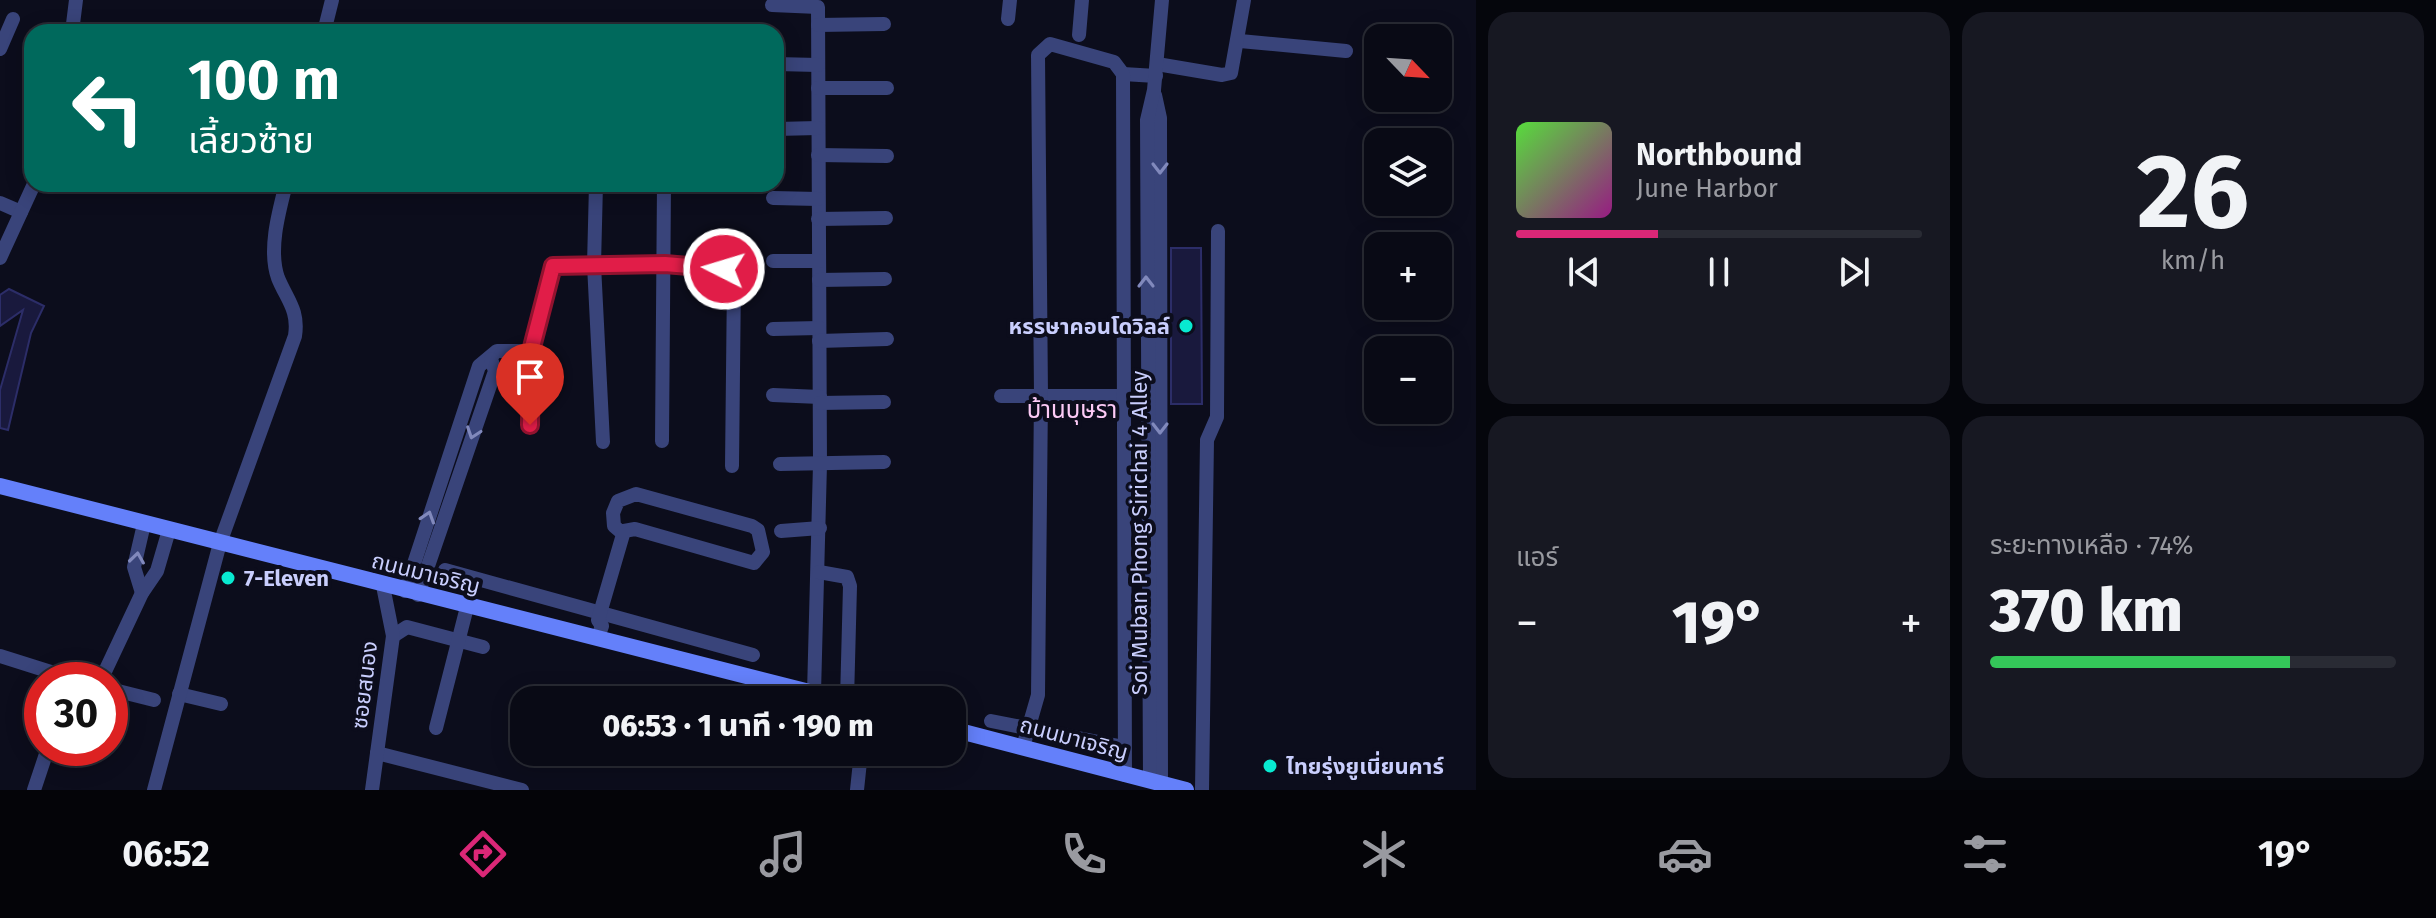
<!DOCTYPE html>
<html lang="th">
<head>
<meta charset="utf-8">
<style>
	:root { --surface:#090a15; --page:#171822; --text:#f1f3f6; --muted:#999aa0; --line:#292b34; --accent:#db2777 }
	body { margin:0; font-family:"Fira Sans","Noto Sans Thai",sans-serif; background:var(--page); color:var(--text); height:100vh; display:flex; flex-direction:column; font-size:30px; white-space:nowrap }
	* { box-sizing:border-box; margin:0 }
	p { font-size:26px; color:var(--muted) }
	.icon { flex:none; width:44px; height:44px; fill:none; stroke:currentColor; stroke-width:2; stroke-linecap:round; stroke-linejoin:round }
	.map { position:relative; flex:1; overflow:hidden }
	.sheet { display:flex; flex-direction:column; gap:12px; padding:12px; background:#05060c; width:960px }
	.sheet>* { flex:none }
	.banner { position:absolute; left:24px; top:24px; width:760px; height:168px; border-radius:24px; box-shadow:0 4px 20px #0003,0 0 0 2px var(--line); background:#00695c; color:#fff; overflow:hidden }
	.needle { width:52px; rotate:115deg }
	.fabs { position:absolute; left:1364px; top:24px; display:grid; gap:16px }
	.fabs a { display:grid; place-items:center; width:88px; height:88px; border-radius:16px; background:var(--surface); box-shadow:0 4px 20px #0003,0 0 0 2px var(--line); font-size:40px }
	.speed { position:absolute; left:24px; top:662px; display:flex; gap:16px; font-size:40px; font-weight:700; text-align:center }
	.speed>* { display:grid; place-content:center; width:104px; height:104px; border-radius:50%; background:var(--surface); box-shadow:0 4px 20px #0003,0 0 0 2px var(--line); line-height:1 }
	.speed .limit { border:12px solid #d22; background:#fff; color:#111 }
	.pin { position:absolute; display:grid; place-items:center; width:68px; height:68px; color:#fff; margin:-82px -34px; border-radius:50% 50% 50% 0; rotate:-45deg; box-shadow:0 0 8px #0007 }
	.pin .icon { rotate:45deg }
	.me { position:absolute; width:88px; margin:-44px; rotate:275deg; stroke-linejoin:round; filter:drop-shadow(0 0 6px #0008) }
	.turn { display:flex; align-items:center; gap:28px; height:168px; padding:0 32px; font-size:36px }
	.turn .icon { width:104px; height:104px; stroke-width:2.5 }
	.turn b { display:block; font-size:56px; line-height:68px }
	.big { font-size:60px; font-weight:800; line-height:1.1 }
	.sheet .widget { flex:1; display:flex; flex-direction:column; justify-content:center; gap:12px; min-width:0; padding:0 28px; border-radius:24px; background:var(--page) }
	.sheet .dial { align-items:center; gap:0 }
	.dial b { font-size:104px; line-height:1 }
	.song { display:flex; align-items:center; gap:24px }
	.cover { width:96px; height:96px; border-radius:12px; background:linear-gradient(135deg,hsl(110 70% 55%),hsl(310 70% 35%)) }
	.played { height:8px; border-radius:4px; background:linear-gradient(90deg,var(--accent) 35%,var(--line) 35%) }
	.keys { display:flex; justify-content:space-around; direction:ltr }
	.heat { display:flex; justify-content:space-between; align-items:center; font-size:44px; direction:ltr }
	.charge { height:12px; border-radius:6px; background:linear-gradient(90deg,#34c759 74%,var(--line) 0) }
	.sheet .tiles { flex:1; display:grid; gap:12px; grid-template-columns:repeat(2,1fr) }
	.trip { position:absolute; left:510px; top:686px; width:456px; height:80px; border-radius:24px; background:var(--surface); box-shadow:0 4px 20px #0003,0 0 0 2px var(--line); font-weight:800; line-height:80px; text-align:center }
	.dock { display:flex; height:128px; justify-content:space-around; align-items:center; background:#040408; color:var(--muted) }
	.dock .icon { width:56px; height:56px }
	.dock .active { color:var(--accent) }
	.dock b { font-size:36px; color:var(--text) }
	main { display:flex; flex:1; min-height:0 }
	.map>svg:first-child { display:block }
	.building { fill:#19193d; stroke:#2c2d68; stroke-width:2 }
	.lines { fill:none; stroke-linecap:round; stroke-linejoin:round }
	.street { stroke:#39447a; stroke-width:14 }
	.secondary { stroke:#6480fa; stroke-width:16 }
	.oneway { stroke:#8189bc }
	.route-casing { stroke:#92132f; stroke-width:20 }
	.route { stroke:#e11d48; stroke-width:14 }
	.poi-dot { fill:#08ead1; stroke:#0c0d1c; stroke-width:3 }
	.labels { text-anchor:middle; stroke-width:8; stroke-linejoin:round; paint-order:stroke }
	.poi-label { font-size:22px; font-weight:bold; fill:#c9cefd; stroke:#0c0d1c; text-anchor:start }
	.street-label { font-size:22px; fill:#c9cefd; stroke:#0c0d1c }
	.neighbourhood-label { font-size:24px; fill:#fdcbf6; stroke:#0c0d1c }
</style>
</head>
<body>
<main>
<div class="map">
<svg width="1476" height="790" viewBox="0 0 1476 790">
	<rect width="100%" height="100%" fill="#0c0d1c"/>
	<!-- building -->
	<g class="building">
		<polygon points="1171,248 1201,248 1202,404 1171,404"/>
		<polygon points="9,289 44,306 31,333 8,430 0,428 0,390 23,310 0,326 0,295"/>
	</g>
	<g class="lines">
		<!-- street -->
		<g class="street">
			<polyline points="772,5 818,7 820,464 814,693"/>
			<polyline points="1008,19 1010,0"/>
			<polyline points="818,25 884,24"/>
			<polyline points="72,32 76,0"/>
			<polyline points="324,32 332,0"/>
			<polyline points="1079,35 1082,0"/>
			<polyline points="1240,41 1346,51"/>
			<polyline points="0,49 13,19"/>
			<polyline points="776,64 818,65"/>
			<polyline points="1157,64 1222,75 1231,73 1244,0"/>
			<polyline points="1123,74 1156,76"/>
			<polyline points="818,88 887,88"/>
			<polyline points="1155,95 1160,118 1161,783"/>
			<polyline points="776,129 818,128"/>
			<polyline points="818,155 887,156"/>
			<polyline points="596,184 594,265 603,442"/>
			<polyline points="773,198 818,199"/>
			<polyline points="0,203 21,212"/>
			<polyline points="818,219 886,218"/>
			<polyline points="0,258 34,184"/>
			<polyline points="773,261 819,261"/>
			<polyline points="819,280 885,279"/>
			<polyline points="773,329 819,328"/>
			<polyline points="819,341 887,339"/>
			<polyline points="773,395 820,397"/>
			<polyline points="1001,396 1124,396"/>
			<polyline points="820,403 884,402"/>
			<path d="M530,425L531,351L553,266C583,264 722,256 734,278L732,466"/>
			<polyline points="662,441 664,184"/>
			<polyline points="780,464 884,462"/>
			<polyline points="781,531 820,528"/>
			<polyline points="445,570 753,655"/>
			<polyline points="819,572 847,577 850,586 847,700"/>
			<polyline points="405,591 479,366 497,351 531,351"/>
			<polyline points="142,593 134,567 144,524"/>
			<polyline points="418,595 495,371 491,359"/>
			<polyline points="393,636 407,627 483,647"/>
			<polyline points="598,637 602,626 598,620 624,531 635,529 754,563 763,552 758,530 752,526 636,494 618,501 613,513 614,526 621,532"/>
			<polyline points="0,656 73,679"/>
			<polyline points="73,680 90,674 100,680"/>
			<polyline points="101,680 142,593 157,571 169,530"/>
			<polyline points="110,689 154,700"/>
			<polyline points="179,694 221,704"/>
			<polyline points="991,721 1124,747"/>
			<polyline points="436,728 467,607"/>
			<polyline points="1023,747 1038,695 1041,396 1038,55 1050,44 1114,62 1123,74 1125,775"/>
			<polyline points="377,753 522,790"/>
			<polyline points="1150,780 1147,120 1154,90 1162,0"/>
			<polyline points="34,790 48,748"/>
			<path d="M154,790L220,543L295,336C299,310 287,300 278,278C268,250 279,211 286,184"/>
			<polyline points="372,790 393,636 383,586"/>
			<polyline points="857,790 861,752"/>
			<polyline points="1202,790 1207,440 1217,417 1218,231"/>
		</g>
		<!-- secondary -->
		<g class="secondary">
			<polyline points="0,486 841,700"/>
			<polyline points="952,729 1186,790"/>
		</g>
	</g>
	<!-- one-way arrows -->
	<defs><path id="oneway-chevron" d="M-2-3.5L2.5 0L-2 3.5" fill="none" stroke-width="1.6" stroke-linecap="round" stroke-linejoin="round" transform="scale(2)"/></defs>
	<g class="oneway">
		<use href="#oneway-chevron" transform="translate(1160 168) rotate(90)"/>
		<use href="#oneway-chevron" transform="translate(1146 282) rotate(-90)"/>
		<use href="#oneway-chevron" transform="translate(1160 428) rotate(90)"/>
		<use href="#oneway-chevron" transform="translate(473 433) rotate(109)"/>
		<use href="#oneway-chevron" transform="translate(428 517) rotate(-72)"/>
		<use href="#oneway-chevron" transform="translate(137 558) rotate(-82)"/>
	</g>
	<g class="lines">
		<defs>
			<polyline id="route" points="530,425 531,351 553,266 665,264 724,269"/>
		</defs>
		<!-- route casing -->
		<use href="#route" class="route-casing"/>
		<!-- route -->
		<use href="#route" class="route"/>
	</g>
	<!-- markers -->
	<g class="poi-dot">
		<circle cx="1186" cy="326" r="8"/>
		<circle cx="228" cy="578" r="8"/>
		<circle cx="1270" cy="766" r="8"/>
	</g>
	<g class="labels">
		<!-- poi labels -->
		<g class="poi-label">
			<text x="1170" y="334" text-anchor="end">หรรษาคอนโดวิลล์</text>
			<text x="244" y="586">7-Eleven</text>
			<text x="1286" y="774">ไทยรุ่งยูเนี่ยนคาร์</text>
		</g>
		<!-- street labels -->
		<g class="street-label">
			<text transform="translate(1139 533) rotate(-90)" y="8">Soi Muban Phong Sirichai 4 Alley</text>
			<text transform="translate(426 573) rotate(14)" y="8">ถนนมาเจริญ</text>
			<text transform="translate(364 685) rotate(-83)" y="8">ซอยสนอง</text>
			<text transform="translate(1074 738) rotate(15)" y="8">ถนนมาเจริญ</text>
		</g>
		<!-- neighbourhood labels -->
		<g class="neighbourhood-label">
			<text x="1072" y="418">บ้านบุษรา</text>
		</g>
	</g>
</svg>
<div class="fabs">
<a><svg class="needle" viewBox="-14 -14 28 28"><path d="M0-13l5 13h-10z" fill="#e53935"/><path d="M0 13l5-13h-10z" fill="#999aa0"/></svg></a>
<a><svg class="icon" aria-label="layers" viewBox="0 0 24 24"><path d="M12 4l9 5-9 5-9-5zM3 14l9 5 9-5"/></svg></a>
<a>+</a>
<a>−</a>
</div>
<div class="speed"><div class="limit">30</div></div>
<div class="pin" style="left:530px;top:425px;background:#d93025"><svg class="icon" aria-label="arrive" viewBox="0 0 24 24"><path d="M6 21V4h12l-3 4 3 4H6"/></svg></div>
<svg class="me" style="left:724px;top:269px" viewBox="-20 -20 40 40"><circle r="17" fill="#e11d48" stroke="#fff" stroke-width="3"/><path d="M0-11L8 9 0 5-8 9z" fill="#fff"/></svg>
<div class="trip">06:53 · 1 นาที · 190 m</div>
<div class="banner">
<div class="turn"><svg class="icon" aria-label="left" viewBox="0 0 24 24"><path d="M17 20v-9H6M10 6l-5 5 5 5"/></svg><div><b>100 m</b>เลี้ยวซ้าย</div></div>
</div>
</div>
<section class="sheet">
<div class="tiles">
<div class="widget">
<div class="song"><i class="cover"></i><div><b>Northbound</b><p>June Harbor</p></div></div>
<div class="played"></div>
<div class="keys"><svg class="icon" aria-label="previous" viewBox="0 0 24 24"><path d="M18 5L8 12l10 7zM5 5v14"/></svg><svg class="icon" aria-label="pause" viewBox="0 0 24 24"><path d="M8 5v14M16 5v14"/></svg><svg class="icon" aria-label="next" viewBox="0 0 24 24"><path d="M6 5l10 7-10 7zM19 5v14"/></svg></div>
</div>
<div class="widget dial"><b>26</b><p>km/h</p></div>
<div class="widget"><p>แอร์</p>
<div class="heat"><a>−</a><b class="big">19°</b><a>+</a></div>
</div>
<div class="widget"><p>ระยะทางเหลือ · 74%</p><b class="big">370 km</b><div class="charge"></div></div>
</div>
</section>
</main>
<nav class="dock">
<b>06:52</b>
<svg class="icon active" aria-label="directions" viewBox="0 0 24 24"><path d="M12 3l9 9-9 9-9-9zM9 14v-3h6M13 9l2 2-2 2"/></svg>
<svg class="icon" aria-label="music" viewBox="0 0 24 24"><path d="M9 18V5l10-2v13"/><circle cx="6" cy="18" r="3"/><circle cx="16" cy="16" r="3"/></svg>
<svg class="icon" aria-label="phone" viewBox="0 0 24 24"><path d="M5 4h4l2 5-3 2q2 4 5 5l2-3 5 2v4C11 20 4 13 5 4z"/></svg>
<svg class="icon" aria-label="climate" viewBox="0 0 24 24"><path d="M12 3v18M4 7l16 10M4 17L20 7"/></svg>
<svg class="icon" aria-label="car" viewBox="0 0 24 24"><path d="M5 17H2v-5l4-1 3-4h7l3 4 3 1v5h-3M9 17h6M6 11h13"/><circle cx="7" cy="17" r="2"/><circle cx="17" cy="17" r="2"/></svg>
<svg class="icon" aria-label="filters" viewBox="0 0 24 24"><path d="M4 7h16M4 17h16"/><circle cx="9" cy="7" r="2"/><circle cx="15" cy="17" r="2"/></svg>
<b>19°</b>
</nav>
</body>
</html>
